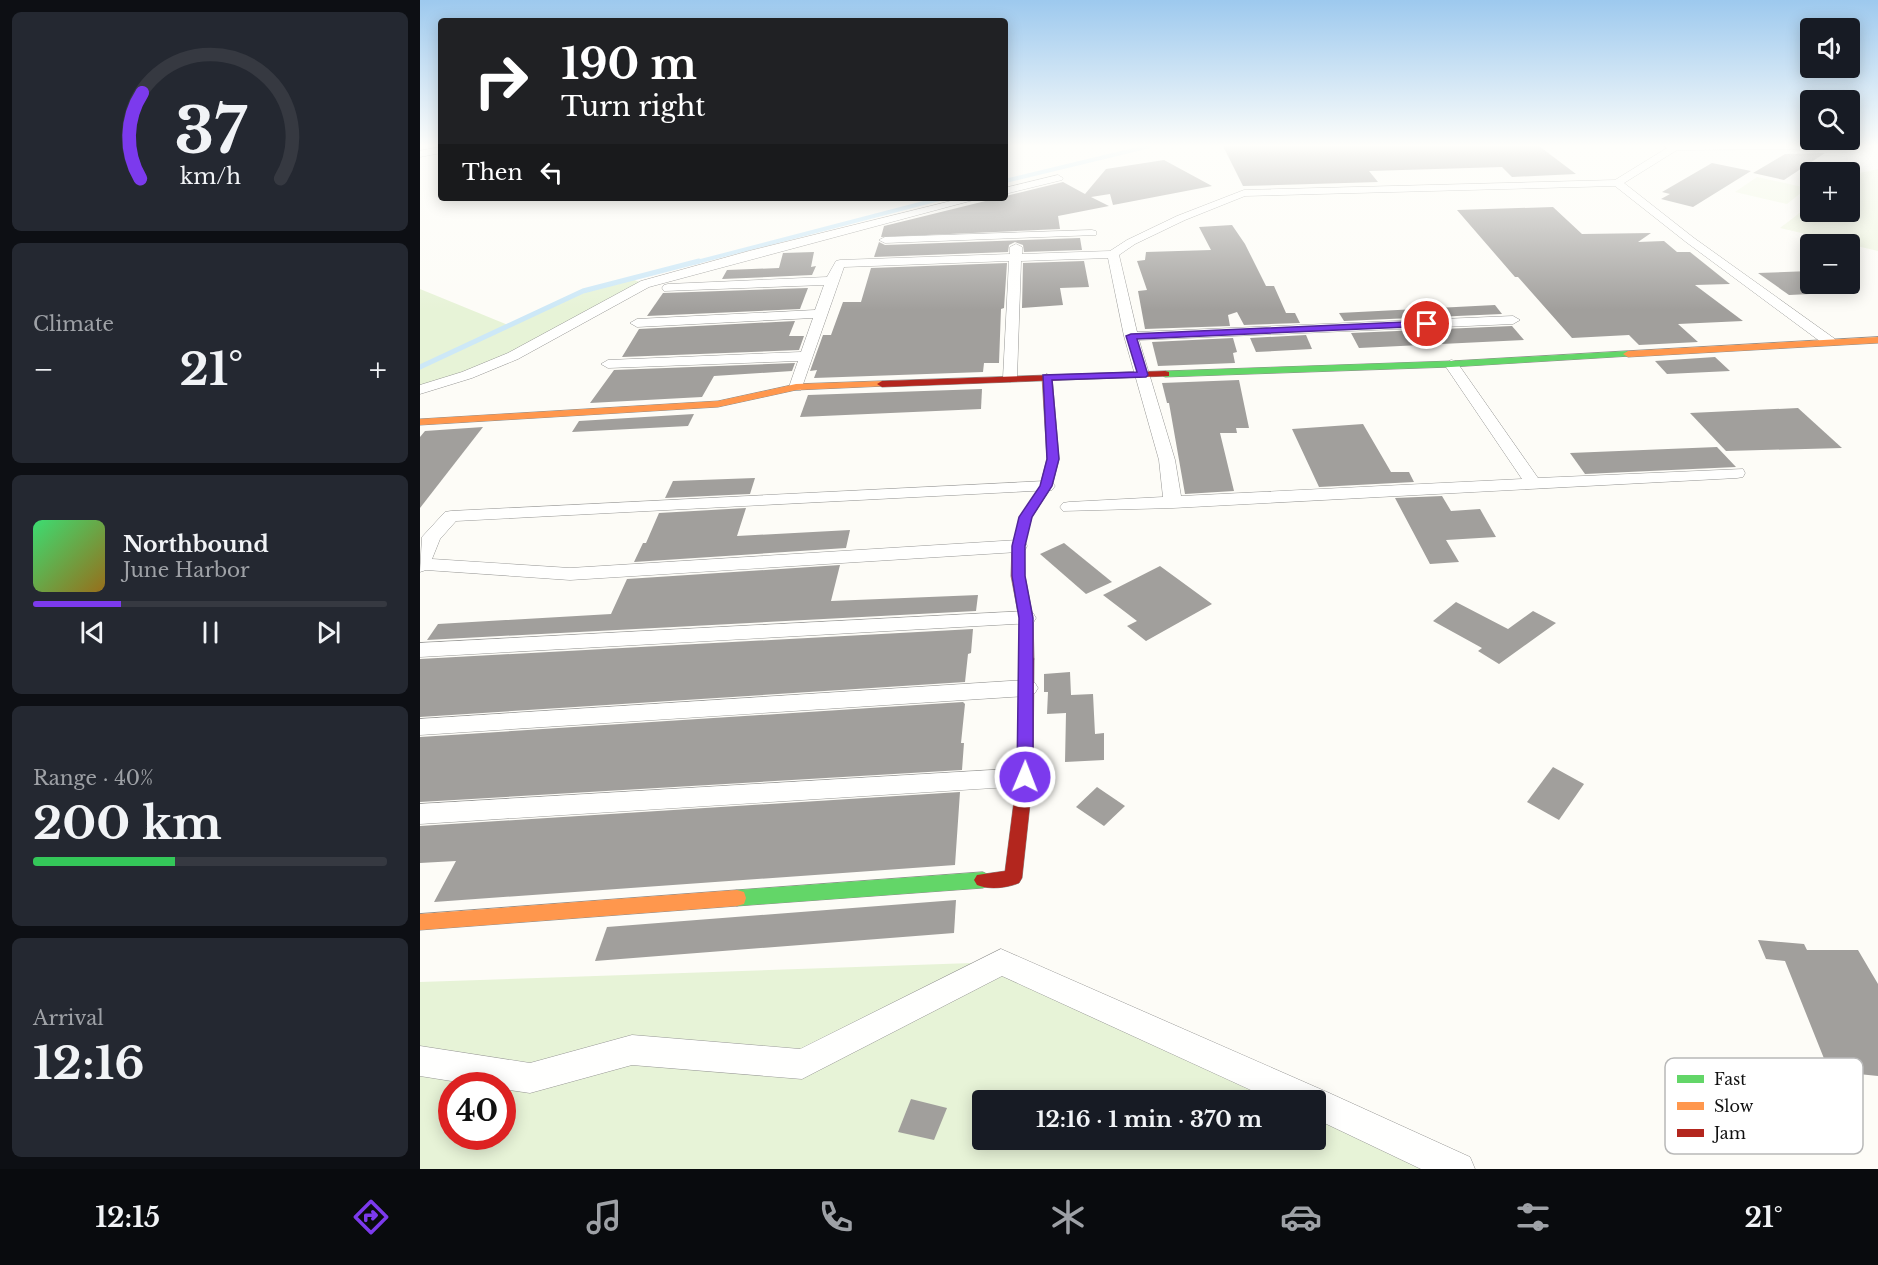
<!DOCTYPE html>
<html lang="en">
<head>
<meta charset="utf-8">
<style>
	:root { --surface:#171b24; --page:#242831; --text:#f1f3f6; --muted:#9ea1a6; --line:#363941; --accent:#7c3aed }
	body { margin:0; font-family:"Libre Baskerville",serif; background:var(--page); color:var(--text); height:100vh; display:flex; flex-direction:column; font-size:22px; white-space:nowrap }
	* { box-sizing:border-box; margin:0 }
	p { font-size:20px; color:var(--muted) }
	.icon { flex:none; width:33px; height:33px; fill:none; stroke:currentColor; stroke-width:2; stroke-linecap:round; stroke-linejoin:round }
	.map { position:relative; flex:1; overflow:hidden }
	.drawer { display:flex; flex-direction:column; gap:12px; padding:12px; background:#0d0f14; width:420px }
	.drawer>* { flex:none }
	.banner { position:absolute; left:18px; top:18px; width:570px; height:183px; border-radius:6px; box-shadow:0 3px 15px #0003; background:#202124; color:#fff; overflow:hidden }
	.buttons { position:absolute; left:1380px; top:18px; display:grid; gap:12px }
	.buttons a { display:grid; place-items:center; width:60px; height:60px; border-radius:6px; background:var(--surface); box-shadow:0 3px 15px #0003; font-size:30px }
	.speed { position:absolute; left:18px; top:1072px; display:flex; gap:12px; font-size:30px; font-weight:700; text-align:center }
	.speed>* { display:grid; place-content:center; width:78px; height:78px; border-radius:50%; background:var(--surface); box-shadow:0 3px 15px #0003; line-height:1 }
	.speed .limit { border:9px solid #d22; background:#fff; color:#111 }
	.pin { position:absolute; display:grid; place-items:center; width:51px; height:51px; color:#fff; margin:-26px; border:3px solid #fff; border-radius:50%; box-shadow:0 2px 6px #0007 }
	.me { position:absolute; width:66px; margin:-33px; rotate:1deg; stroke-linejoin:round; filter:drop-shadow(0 0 4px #0008) }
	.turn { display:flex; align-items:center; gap:21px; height:126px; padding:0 24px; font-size:27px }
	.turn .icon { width:78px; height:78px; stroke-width:2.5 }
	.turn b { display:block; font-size:42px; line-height:51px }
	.then { display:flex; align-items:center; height:57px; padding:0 24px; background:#0003; gap:12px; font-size:22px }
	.big { font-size:45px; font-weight:800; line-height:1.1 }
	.drawer .tile { flex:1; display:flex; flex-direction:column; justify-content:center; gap:9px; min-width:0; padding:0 21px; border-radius:9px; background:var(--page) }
	.drawer .dial { align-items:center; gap:0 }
	.dial svg { height:156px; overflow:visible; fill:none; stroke:var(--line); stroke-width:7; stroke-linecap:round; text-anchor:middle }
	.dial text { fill:var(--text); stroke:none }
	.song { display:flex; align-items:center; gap:18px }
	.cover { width:72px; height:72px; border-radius:9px; background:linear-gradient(135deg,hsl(140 70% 55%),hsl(40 70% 35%)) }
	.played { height:6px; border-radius:3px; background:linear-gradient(90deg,var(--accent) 25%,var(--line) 25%) }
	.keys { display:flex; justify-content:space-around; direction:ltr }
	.heat { display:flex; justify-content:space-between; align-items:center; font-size:33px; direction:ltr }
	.charge { height:9px; border-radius:4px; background:linear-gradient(90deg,#34c759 40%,var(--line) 0) }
	.trip { position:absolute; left:552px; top:1090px; width:354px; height:60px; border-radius:6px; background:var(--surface); box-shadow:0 3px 15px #0003; font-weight:800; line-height:60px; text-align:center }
	.tab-bar { display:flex; height:96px; justify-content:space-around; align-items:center; background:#090b0e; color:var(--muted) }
	.tab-bar .icon { width:42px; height:42px }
	.tab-bar .active { color:var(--accent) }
	.tab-bar b { font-size:27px; color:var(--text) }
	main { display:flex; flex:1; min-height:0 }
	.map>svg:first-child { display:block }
	.green { fill:#e7f3d7; fill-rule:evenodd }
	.pitch { fill:#f0f6e1 }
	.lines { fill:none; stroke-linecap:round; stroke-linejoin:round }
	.stream-far1 { stroke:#cde8f7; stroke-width:4 }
	.stream { stroke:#cde8f7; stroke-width:5 }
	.building { fill:#a19f9c }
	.street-casing { stroke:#979795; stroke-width:1 }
	.fast-casing { stroke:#8e8d8b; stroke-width:1 }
	.slow-casing { stroke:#8e8d8b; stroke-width:1 }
	.jam-casing { stroke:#8e8d8b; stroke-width:1 }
	.street { fill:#fffffe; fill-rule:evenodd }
	.fast { fill:#63d668; fill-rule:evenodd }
	.slow { fill:#ff974d; fill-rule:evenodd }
	.jam { fill:#b3261e; fill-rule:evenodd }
	.route { fill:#7c3aed; stroke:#51269a; stroke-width:1.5 }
	.key { fill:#fff; stroke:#b8b8b8; stroke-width:1.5 }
	.key-label { font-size:16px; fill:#111 }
</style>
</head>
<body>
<main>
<section class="drawer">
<div class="tile dial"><svg viewBox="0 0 100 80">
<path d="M14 69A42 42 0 1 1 86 69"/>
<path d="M14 69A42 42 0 0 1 15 25" stroke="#7c3aed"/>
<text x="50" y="56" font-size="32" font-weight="700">37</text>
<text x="50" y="72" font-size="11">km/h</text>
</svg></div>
<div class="tile"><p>Climate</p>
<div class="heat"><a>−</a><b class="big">21°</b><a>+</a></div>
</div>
<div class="tile">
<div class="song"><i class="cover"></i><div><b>Northbound</b><p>June Harbor</p></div></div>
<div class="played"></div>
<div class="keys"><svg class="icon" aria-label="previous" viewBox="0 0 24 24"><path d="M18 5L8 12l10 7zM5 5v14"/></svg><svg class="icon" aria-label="pause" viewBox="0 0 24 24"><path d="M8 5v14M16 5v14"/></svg><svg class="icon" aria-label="next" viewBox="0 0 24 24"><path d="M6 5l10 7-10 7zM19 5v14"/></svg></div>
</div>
<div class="tile"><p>Range · 40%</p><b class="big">200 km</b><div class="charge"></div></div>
<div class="tile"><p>Arrival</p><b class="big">12:16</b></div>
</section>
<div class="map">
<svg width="1458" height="1169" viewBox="0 0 1458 1169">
	<rect width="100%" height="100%" fill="#fdfcf7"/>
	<!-- green -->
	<g class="green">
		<polygon points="209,278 225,284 141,331 0,390 0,289 88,325 163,291"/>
		<path d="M581,962L890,1101H562V1140H896V1103L1038,1169H0V982ZM32,1086H82V1137H32Z"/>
	</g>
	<!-- pitch -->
	<g class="pitch">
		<polygon points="1458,169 1458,251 1360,228 1390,205 1390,212 1430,212 1430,175"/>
		<polygon points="1337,177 1387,188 1367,204 1315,192"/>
	</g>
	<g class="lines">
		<!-- stream-far1 -->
		<g class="stream-far1">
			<polyline points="585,181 730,146"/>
			<polyline points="273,263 523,198"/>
		</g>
		<!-- stream -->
		<polyline class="stream" points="0,367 163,291 279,261"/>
	</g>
	<!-- building -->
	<g class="building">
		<polygon points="803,146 1119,146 1156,174 1092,177 1082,167 949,171 958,182 823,186"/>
		<polygon points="1405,153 1364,180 1333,173 1365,154"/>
		<polygon points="744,160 792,186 693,205 690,194 671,197 689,206 638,216 640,229 461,237 464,226 643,182 665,194 686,169"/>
		<polygon points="1292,163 1331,171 1273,207 1241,199 1250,194 1242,192"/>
		<polygon points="1133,207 1162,234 1231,233 1218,242 1244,241 1257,252 1270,252 1310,284 1275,285 1323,321 1258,324 1278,342 1219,345 1209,335 1152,338 1098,277 1095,277 1037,210"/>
		<polygon points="812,225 825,244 846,286 854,286 866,313 875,313 880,323 824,325 817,312 808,315 810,326 725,329 718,291 727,290 717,261 725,260 726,252 791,250 779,227"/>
		<polygon points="660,238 662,250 604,252 603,245 595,242 589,245 588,252 454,257 459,242 465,245"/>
		<polygon points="394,252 391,267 396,266 392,275 302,279 307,270 359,268 363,253"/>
		<polygon points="664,261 669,287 640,288 643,305 602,308 603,263"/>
		<polygon points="587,263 584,308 581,309 579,363 564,363 563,372 394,378 397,370 390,371 403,335 411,335 423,302 441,302 451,268"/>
		<polygon points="1390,271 1390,294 1369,295 1338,273"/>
		<polygon points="388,288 380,309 227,316 243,293"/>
		<polygon points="1075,305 1082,314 924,321 919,313"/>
		<polygon points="375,321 369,336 384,336 379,350 202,357 219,329"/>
		<polygon points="1092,326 1104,340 939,348 931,333"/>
		<polygon points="886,335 892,349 836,352 830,338"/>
		<polygon points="813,338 817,352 813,353 815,363 738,366 732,342"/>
		<polygon points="1295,357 1310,371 1247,374 1235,361"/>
		<polygon points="375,363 372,371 294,376 282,397 170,403 194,370"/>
		<polygon points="819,380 829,428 816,428 817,433 800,433 814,491 765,494 749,403 747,403 742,383"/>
		<polygon points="562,389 561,409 380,417 388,395"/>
		<polygon points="1378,408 1422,448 1306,451 1270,413"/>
		<polygon points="274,414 268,426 152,432 159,421"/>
		<polygon points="943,424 971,472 989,472 994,482 899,487 872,429"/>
		<polygon points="63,427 0,508 0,437 5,431"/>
		<polygon points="1297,447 1316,467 1165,474 1150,453"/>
		<polygon points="335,478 330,494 245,498 253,481"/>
		<polygon points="1022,496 1031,511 1060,509 1076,537 1026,540 1039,562 1010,564 975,498"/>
		<polygon points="326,508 317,536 430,530 426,548 214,562 223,543 226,543 239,513"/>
		<polygon points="644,543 692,582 666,594 620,554"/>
		<polygon points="420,565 411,601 558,595 556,611 7,640 18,624 191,614 207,579"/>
		<polygon points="740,566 792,604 726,641 707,626 717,621 683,595"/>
		<polygon points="1036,602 1088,629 1113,611 1136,623 1079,664 1058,651 1062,648 1013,621"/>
		<polygon points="553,629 551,653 548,654 545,682 0,717 0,659"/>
		<polygon points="650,672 651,695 673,694 675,734 684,733 684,760 645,762 646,713 627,714 628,692 624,692 624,674"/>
		<polygon points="543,702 545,704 541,743 544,743 542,770 0,802 0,737"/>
		<polygon points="1133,767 1164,784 1139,820 1107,802"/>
		<polygon points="677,787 705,806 684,826 656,807"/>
		<polygon points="540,792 535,865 14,902 36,861 0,863 0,826"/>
		<polygon points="536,900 534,933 175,961 187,927"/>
		<polygon points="1338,940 1384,944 1387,950 1438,950 1458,984 1458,1076 1409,1071 1365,961 1346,959"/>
		<polygon points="491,1099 527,1108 514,1140 478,1132"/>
	</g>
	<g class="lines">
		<defs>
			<g id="street">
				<polygon points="1244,146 1386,146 1381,149 1257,150 1204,183 1274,238 1415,339 1417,342 1415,345 1405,345 1266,242 1195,186 825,196 765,220 715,244 699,255 717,332 1093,316 1100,320 1093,324 719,340 755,460 761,496 1102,479 1024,364 1031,360 1036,361 1118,478 1323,469 1325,473 1323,477 1317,478 753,508 643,511 640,507 643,503 649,502 743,497 739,460 704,336 688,258 601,261 597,378 590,382 583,378 589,261 424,267 381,390 371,390 369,387 378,361 188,368 181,364 188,360 381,352 393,318 217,327 210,323 217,319 395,310 404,285 244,291 242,288 244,285 248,284 407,277 416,261 420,260 590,254 590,247 596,244 602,247 602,254 690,251 707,240 757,216 824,190 1195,180 1247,148"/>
				<polygon points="21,147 21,153 0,157 0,151"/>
				<polygon points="638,175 643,178 642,180 585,194 585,188"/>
				<polygon points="543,198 561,198 229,287 98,359 52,378 0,394 0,385 42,372 88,353 221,281 329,251"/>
				<polygon points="672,230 676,231 676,235 465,243 459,240 465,237"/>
				<polygon points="626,481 632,482 635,486 632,490 36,521 20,539 12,559 150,568 598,540 605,542 607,546 605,550 598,552 150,580 6,570 0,572 2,537 25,512 31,511"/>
				<polygon points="606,611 613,613 616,618 613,623 0,657 0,643"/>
				<polygon points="607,680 615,683 618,688 615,693 607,696 0,735 0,719"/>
				<polygon points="605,768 613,770 617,777 613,784 605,786 0,824 0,804"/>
				<polygon points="581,949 907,1092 1050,1157 1055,1169 1001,1169 896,1119 896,1101 855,1101 582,976 382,1079 212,1065 110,1093 82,1089 82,1086 63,1086 0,1076 0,1046 110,1063 212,1035 380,1049"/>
			</g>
			<g id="fast">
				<polygon points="1208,351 1213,354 1211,356 1031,367 745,377 740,374 745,371 1031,361"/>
				<polygon points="563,872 569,875 572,880 569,885 563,888 317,906 310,904 308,898 310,892 317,890"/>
			</g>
			<g id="slow">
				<polygon points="1458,337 1458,343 1208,357 1203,354 1208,351"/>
				<polygon points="627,374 632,377 639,459 632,486 612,517 604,546 605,576 613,618 614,659 612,663 602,663 600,659 599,618 591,576 592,546 600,517 620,486 627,459 622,377"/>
				<polygon points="462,381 466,382 466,386 376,390 298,407 0,425 0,419 298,401 376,384"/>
				<polygon points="317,890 324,892 326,898 324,904 317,906 0,930 0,914"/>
			</g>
			<g id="jam">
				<polygon points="745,371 749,372 749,376 462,387 457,384 462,381"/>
				<path d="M607,654L612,655L614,659L613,777L602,878L599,883C587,888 569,890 557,885L554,880L557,875L585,871L597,777L600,659L602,655Z"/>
			</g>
		</defs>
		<!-- street casing -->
		<use href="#street" class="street-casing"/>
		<!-- fast casing -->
		<use href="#fast" class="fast-casing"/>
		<!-- slow casing -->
		<use href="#slow" class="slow-casing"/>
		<!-- jam casing -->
		<use href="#jam" class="jam-casing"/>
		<!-- street -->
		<use href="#street" class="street"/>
		<!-- fast -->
		<use href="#fast" class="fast"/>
		<!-- slow -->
		<use href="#slow" class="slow"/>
		<!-- jam -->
		<use href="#jam" class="jam"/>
	</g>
	<!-- sky -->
	<linearGradient id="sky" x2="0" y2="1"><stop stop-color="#9dc9ee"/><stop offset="0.47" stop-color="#fefefb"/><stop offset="1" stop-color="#fefefb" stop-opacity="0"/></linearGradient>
	<rect width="1458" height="310" fill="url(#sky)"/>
	<!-- route -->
	<polygon class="route" points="1007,321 1010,322 1010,326 717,339 728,375 726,377 632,380 639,459 632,486 612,517 605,546 605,576 613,618 613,777 611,781 605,783 599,781 597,777 599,618 592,576 592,546 599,517 620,486 627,459 623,375 717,372 706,336 711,334"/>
	<!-- legend -->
	<rect x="1245" y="1058" width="198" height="96" rx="9" class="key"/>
	<rect x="1257" y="1075" width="27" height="8" fill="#63d668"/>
	<rect x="1257" y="1102" width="27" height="8" fill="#ff974d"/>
	<rect x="1257" y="1129" width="27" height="8" fill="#b3261e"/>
	<g class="key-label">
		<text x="1294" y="1085">Fast</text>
		<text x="1294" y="1112">Slow</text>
		<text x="1294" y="1139">Jam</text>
	</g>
</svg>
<div class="buttons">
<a><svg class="icon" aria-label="sound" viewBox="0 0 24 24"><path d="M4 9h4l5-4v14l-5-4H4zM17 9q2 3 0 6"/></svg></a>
<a><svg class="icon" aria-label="search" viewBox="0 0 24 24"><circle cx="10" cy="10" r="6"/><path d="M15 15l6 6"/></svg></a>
<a>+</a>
<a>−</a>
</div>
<div class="speed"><div class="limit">40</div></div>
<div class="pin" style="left:1007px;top:324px;background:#d93025"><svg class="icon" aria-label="arrive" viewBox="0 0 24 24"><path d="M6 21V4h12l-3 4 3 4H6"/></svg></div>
<svg class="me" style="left:605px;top:777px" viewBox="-20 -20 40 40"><circle r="17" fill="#7c3aed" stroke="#fff" stroke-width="3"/><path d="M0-11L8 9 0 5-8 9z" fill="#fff"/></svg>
<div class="trip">12:16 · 1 min · 370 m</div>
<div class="banner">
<div class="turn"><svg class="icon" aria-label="right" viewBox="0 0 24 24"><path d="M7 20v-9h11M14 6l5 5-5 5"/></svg><div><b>190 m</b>Turn right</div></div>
<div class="then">Then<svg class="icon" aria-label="left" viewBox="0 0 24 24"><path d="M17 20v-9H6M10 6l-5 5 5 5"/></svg></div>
</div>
</div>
</main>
<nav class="tab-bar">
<b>12:15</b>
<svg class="icon active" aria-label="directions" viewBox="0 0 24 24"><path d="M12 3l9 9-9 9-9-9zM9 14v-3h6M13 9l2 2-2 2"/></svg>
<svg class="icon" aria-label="music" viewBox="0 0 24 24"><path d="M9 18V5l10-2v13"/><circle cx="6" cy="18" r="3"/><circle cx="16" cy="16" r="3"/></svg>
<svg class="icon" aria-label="phone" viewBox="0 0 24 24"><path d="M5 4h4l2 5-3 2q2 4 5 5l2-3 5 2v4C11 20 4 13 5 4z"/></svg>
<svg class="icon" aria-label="climate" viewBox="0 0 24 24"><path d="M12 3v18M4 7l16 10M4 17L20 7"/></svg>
<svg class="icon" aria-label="car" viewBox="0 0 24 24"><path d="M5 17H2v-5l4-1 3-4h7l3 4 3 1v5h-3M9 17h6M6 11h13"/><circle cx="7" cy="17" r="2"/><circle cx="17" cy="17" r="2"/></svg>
<svg class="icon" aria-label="filters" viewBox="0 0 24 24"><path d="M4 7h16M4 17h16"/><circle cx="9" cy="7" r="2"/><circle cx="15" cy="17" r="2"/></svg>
<b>21°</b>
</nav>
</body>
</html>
